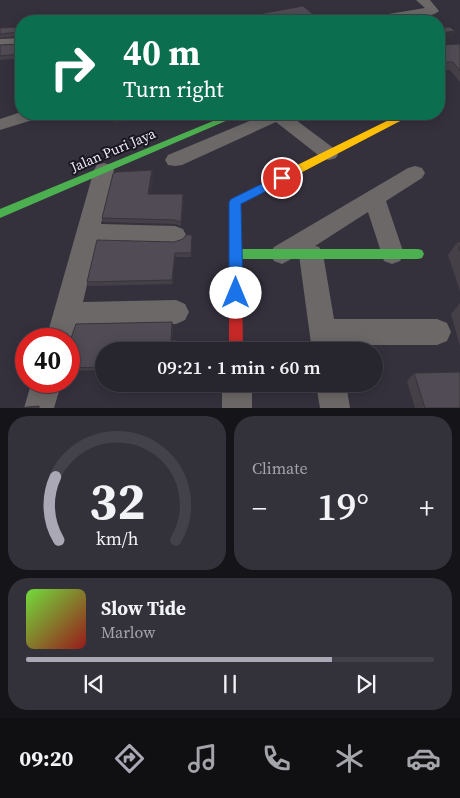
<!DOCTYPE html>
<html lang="en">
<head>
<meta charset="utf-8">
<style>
	:root { --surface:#27252e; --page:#33313a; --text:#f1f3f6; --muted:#a4a5aa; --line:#43424a; --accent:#aba8b6 }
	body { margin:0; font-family:"Source Serif 4",serif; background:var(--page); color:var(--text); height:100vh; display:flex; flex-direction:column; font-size:19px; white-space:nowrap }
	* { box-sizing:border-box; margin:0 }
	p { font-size:16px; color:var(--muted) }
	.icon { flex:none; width:28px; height:28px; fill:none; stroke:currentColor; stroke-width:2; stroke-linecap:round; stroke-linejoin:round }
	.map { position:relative; height:408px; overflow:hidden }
	.drawer { display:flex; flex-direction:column; gap:8px; padding:8px; background:#151419; flex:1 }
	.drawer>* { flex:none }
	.hud { position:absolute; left:15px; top:15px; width:430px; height:105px; border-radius:20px; box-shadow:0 2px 12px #0003,0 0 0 1px var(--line); background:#0b6e4f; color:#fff; overflow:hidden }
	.speed { position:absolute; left:15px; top:328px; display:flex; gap:10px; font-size:25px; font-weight:700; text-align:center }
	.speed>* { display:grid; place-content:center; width:65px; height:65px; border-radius:50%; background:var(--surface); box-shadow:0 2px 12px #0003,0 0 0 1px var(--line); line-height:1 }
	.speed .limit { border:8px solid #d22; background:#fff; color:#111 }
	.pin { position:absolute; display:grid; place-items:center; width:42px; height:42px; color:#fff; margin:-21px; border:2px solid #fff; border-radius:50%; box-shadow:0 1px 5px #0007 }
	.me { position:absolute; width:55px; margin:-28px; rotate:0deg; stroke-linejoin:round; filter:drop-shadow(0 0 4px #0008) }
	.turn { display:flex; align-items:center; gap:18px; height:105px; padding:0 25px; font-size:22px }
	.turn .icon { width:65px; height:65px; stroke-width:2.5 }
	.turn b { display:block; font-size:35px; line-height:42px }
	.big { font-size:38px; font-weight:600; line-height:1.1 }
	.drawer .card { flex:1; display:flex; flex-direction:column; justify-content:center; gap:8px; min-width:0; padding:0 18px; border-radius:20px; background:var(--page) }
	.drawer .dial { align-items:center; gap:0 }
	.dial svg { height:130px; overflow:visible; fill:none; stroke:var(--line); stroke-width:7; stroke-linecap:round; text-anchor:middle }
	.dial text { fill:var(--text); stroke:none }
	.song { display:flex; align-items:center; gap:15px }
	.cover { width:60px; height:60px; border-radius:8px; background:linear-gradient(135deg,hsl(100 70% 55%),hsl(0 70% 35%)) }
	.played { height:5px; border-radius:2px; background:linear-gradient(90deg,var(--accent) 75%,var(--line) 75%) }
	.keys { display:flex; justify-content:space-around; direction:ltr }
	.heat { display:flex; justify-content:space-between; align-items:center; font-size:28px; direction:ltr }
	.drawer .tiles { flex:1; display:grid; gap:8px; grid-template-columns:1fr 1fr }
	.card:last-child { grid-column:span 2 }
	.trip { position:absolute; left:95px; top:342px; width:288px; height:50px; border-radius:25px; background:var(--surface); box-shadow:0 2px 12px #0003,0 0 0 1px var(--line); font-weight:600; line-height:50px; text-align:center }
	.menu { display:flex; height:80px; justify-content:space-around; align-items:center; background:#100f12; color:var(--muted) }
	.menu .icon { width:35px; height:35px }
	.menu .current { color:var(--accent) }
	.menu b { font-size:22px; color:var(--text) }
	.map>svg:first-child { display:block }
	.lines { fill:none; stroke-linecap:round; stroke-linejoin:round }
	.street { fill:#6b6867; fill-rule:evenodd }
	.fast { fill:#4caf50; fill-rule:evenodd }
	.slow { fill:#ffc107; fill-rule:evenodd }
	.jam { fill:#c62828; fill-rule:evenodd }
	.wall { fill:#454048 }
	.shaded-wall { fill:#38343b }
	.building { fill:#504b54; stroke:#38343b }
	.route { fill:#1a73e8; stroke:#114b97 }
	.labels { text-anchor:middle; stroke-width:4; stroke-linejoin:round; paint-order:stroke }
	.street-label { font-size:14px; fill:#ebe8f7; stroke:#191620 }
</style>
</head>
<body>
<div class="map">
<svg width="460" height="408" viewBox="0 0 460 408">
	<rect width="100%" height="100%" fill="#34313d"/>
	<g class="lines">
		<!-- street -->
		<g class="street">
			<path d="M416,0H430L439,11C431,20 377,22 364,21L370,17L425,8Z"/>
			<polygon points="21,38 21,46 0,47 0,39"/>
			<polygon points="21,112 21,114 42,114 39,118 0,130 0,119"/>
			<polygon points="266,114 288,114 336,150 338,154 336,158 329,160 322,158 276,122 182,165 175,166 168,165 165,160 168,155"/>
			<polygon points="104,163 111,165 114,170 101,224 175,226 183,229 186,235 183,241 175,244 97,242 83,302 176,300 185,304 189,312 185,320 176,324 77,326 69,349 69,339 46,339 94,170 97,165"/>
			<polygon points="415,166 422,168 425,173 422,178 386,201 404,254 400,261 392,264 384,261 368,212 315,246 319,247 323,254 334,319 437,319 447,323 451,332 447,341 437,345 339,345 340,351 312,351 299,255 282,264 274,261 270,254 274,247 408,168"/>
			<polygon points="32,381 62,381 54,408 24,408"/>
			<rect x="222" y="384" width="30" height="24"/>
			<polygon points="316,384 346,384 350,408 320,408"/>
		</g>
		<!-- fast -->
		<g class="fast">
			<polygon points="230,114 242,114 0,218 0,209"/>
			<polygon points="236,249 418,249 422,250 424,254 422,258 418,259 236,259 232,258 230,254 232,250"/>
		</g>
		<!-- slow -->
		<polygon class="slow" points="401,114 404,115 404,119 289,179 281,179 280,176 281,173"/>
		<!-- jam -->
		<polygon class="jam" points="285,172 290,176 289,179 241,204 243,351 229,351 229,202 231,199"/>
	</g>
	<!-- wall -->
	<g class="wall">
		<polygon points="254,15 321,21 255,21 254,19"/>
		<polygon points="21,27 21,36 0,38 0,28"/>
		<polygon points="439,28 455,31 452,38 440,39 441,45 460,44 460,82 450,70 439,70"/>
		<polygon points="21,42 21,58 0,60 0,45 20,44"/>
		<polygon points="108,114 133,114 133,117 116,123"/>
		<polygon points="152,170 153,174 150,194 183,194 184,198 181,226 175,224 103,222 102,218"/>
		<polygon points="192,235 191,257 175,257 173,284 89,286 87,282"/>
		<polygon points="457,242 460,242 460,291 448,255"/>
		<polygon points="460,303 460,346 451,314"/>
		<polygon points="172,322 173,326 172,340 178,343 104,351 104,370 69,371 69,344"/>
		<polygon points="414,373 460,408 415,408 407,381"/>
	</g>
	<!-- shaded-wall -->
	<g class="shaded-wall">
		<polygon points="455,31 452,38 439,40 440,33"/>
		<polygon points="118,114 133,114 133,117 116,123 114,115"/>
		<polygon points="152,170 153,174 149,198 148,194"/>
		<polygon points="183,194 184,198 181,226 181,222"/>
		<polygon points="175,253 175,257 173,284 172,280"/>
		<polygon points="172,322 173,326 172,343 171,340"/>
	</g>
	<!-- building -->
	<g class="building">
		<polygon points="303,6 321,21 259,21 254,15"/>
		<polygon points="21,27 21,34 19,32 0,34 0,28"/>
		<polygon points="450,27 455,31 440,33 441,45 460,44 460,71 453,62 439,63 439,28"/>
		<polygon points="21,42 21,54 0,56 0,45 20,44"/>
		<polygon points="152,170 148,194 183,194 181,222 174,220 102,218 113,174 116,172"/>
		<polygon points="186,235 192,235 191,253 175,253 172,280 87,282 97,240 174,242 183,239"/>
		<polygon points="457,242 460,242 460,251"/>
		<polygon points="172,322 171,340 177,340 176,351 104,351 104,367 69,368 69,344 76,324"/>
		<polygon points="460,372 460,408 425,408 414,373"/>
		<polygon points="39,406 39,408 17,408"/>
	</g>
	<!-- route -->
	<polygon class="route" points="282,174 287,178 286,181 241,204 243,293 241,297 236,299 231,297 229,293 229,202 231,199"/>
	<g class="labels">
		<!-- street labels -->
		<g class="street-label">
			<text transform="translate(113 150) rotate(-23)" y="5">Jalan Puri Jaya</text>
		</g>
	</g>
</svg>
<div class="speed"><div class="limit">40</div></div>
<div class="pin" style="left:282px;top:178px;background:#d93025"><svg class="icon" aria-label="arrive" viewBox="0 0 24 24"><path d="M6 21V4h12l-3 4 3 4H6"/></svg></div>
<svg class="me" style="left:236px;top:293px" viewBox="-20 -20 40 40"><circle r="19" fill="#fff"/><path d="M0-13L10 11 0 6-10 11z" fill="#1a73e8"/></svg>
<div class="trip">09:21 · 1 min · 60 m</div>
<div class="hud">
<div class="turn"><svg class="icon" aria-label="right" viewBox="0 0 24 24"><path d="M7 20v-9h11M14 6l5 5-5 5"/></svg><div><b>40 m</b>Turn right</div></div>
</div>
</div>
<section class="drawer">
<div class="tiles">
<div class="card dial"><svg viewBox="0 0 100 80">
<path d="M14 69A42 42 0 1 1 86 69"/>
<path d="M14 69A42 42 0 0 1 12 30" stroke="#aba8b6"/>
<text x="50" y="56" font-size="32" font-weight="700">32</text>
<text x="50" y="72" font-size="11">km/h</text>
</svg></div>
<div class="card"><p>Climate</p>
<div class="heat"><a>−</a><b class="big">19°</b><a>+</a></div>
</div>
<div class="card">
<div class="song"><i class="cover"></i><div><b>Slow Tide</b><p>Marlow</p></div></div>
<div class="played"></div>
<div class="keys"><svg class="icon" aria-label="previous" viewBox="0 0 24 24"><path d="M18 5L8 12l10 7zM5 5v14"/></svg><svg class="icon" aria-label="pause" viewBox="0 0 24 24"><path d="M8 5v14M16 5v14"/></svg><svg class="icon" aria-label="next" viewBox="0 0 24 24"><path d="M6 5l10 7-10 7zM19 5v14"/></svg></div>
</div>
</div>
</section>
<nav class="menu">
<b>09:20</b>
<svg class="icon current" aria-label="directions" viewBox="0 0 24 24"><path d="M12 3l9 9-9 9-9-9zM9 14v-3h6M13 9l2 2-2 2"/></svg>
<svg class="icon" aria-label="music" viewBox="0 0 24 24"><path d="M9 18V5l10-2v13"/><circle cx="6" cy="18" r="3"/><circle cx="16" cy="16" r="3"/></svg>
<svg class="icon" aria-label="phone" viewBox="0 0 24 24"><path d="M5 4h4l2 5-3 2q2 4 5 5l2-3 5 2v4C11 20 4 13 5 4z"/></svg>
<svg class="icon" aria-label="climate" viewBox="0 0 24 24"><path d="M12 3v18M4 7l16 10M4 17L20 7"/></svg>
<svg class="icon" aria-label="car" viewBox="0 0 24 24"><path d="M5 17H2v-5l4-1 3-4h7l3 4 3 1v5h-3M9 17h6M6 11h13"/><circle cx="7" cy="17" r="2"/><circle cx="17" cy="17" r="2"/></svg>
</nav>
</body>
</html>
